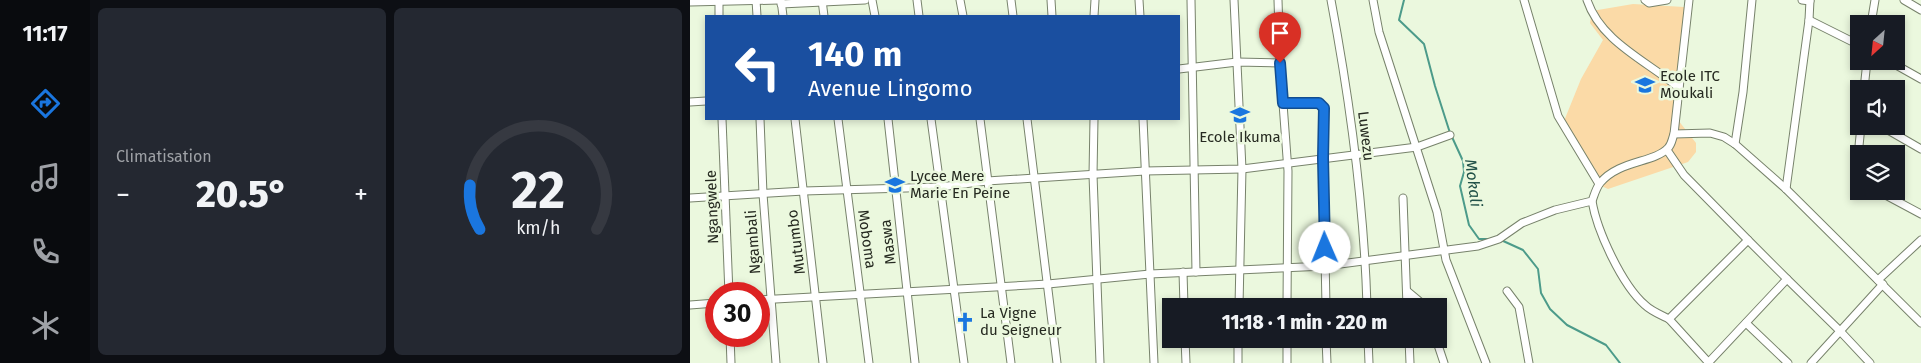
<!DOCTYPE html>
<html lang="fr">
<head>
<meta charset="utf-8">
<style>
	:root { --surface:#171b24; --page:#242831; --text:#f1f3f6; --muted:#9ea1a6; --line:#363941; --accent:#1a76df }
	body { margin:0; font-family:"Fira Sans",sans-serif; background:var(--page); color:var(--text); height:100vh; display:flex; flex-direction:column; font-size:19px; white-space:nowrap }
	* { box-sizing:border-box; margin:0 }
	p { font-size:16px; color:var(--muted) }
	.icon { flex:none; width:28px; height:28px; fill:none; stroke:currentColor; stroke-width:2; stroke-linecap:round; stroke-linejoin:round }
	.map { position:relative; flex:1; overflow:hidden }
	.drawer { display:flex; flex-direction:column; gap:8px; padding:8px; background:#0d0f14; width:600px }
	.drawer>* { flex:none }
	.top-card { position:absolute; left:15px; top:15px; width:475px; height:105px; border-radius:0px; box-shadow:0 2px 8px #0003; background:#1a4fa0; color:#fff; overflow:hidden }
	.needle { width:32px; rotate:207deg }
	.tools { position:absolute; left:1160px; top:15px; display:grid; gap:10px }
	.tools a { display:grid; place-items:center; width:55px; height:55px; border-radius:0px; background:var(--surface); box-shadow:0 2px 8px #0003; font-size:25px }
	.speed { position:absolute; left:15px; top:282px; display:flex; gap:10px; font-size:25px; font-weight:700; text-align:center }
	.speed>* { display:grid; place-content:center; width:65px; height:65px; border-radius:50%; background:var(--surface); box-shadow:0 2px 8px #0003; line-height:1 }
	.speed .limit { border:8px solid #d22; background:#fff; color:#111 }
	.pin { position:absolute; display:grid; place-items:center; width:42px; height:42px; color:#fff; margin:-51px -21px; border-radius:50% 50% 50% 0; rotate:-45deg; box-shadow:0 0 5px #0007 }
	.pin .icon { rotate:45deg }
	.me { position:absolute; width:55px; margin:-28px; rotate:359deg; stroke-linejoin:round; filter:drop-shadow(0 0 4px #0008) }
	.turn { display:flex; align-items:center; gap:18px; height:105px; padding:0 20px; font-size:22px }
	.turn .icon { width:65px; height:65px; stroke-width:2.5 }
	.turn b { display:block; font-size:35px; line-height:42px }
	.big { font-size:38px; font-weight:800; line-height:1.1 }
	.drawer .widget { flex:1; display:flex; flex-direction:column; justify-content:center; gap:8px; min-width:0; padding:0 18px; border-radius:8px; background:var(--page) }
	.drawer .dial { align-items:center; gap:0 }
	.dial svg { height:130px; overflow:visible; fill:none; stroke:var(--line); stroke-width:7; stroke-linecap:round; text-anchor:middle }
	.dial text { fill:var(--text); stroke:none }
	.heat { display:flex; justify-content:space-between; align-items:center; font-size:28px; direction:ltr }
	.drawer .tiles { flex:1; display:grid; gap:8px; grid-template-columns:repeat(2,1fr) }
	.trip { position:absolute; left:472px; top:298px; width:285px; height:50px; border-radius:0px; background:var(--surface); box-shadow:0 2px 8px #0003; font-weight:800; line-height:50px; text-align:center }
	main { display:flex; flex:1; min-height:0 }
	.tabs { display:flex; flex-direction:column; width:90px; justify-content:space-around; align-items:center; background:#090b0e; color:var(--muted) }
	.tabs .icon { width:35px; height:35px }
	.tabs .active { color:var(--accent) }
	.tabs b { font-size:22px; color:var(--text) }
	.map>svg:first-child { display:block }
	.green { fill:#fbdaa7 }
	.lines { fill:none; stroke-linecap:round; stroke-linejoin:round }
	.stream { stroke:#4c9b8a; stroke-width:2 }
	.street-casing { stroke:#77826b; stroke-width:9 }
	.street { stroke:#fff; stroke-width:7 }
	.route-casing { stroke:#114d91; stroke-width:12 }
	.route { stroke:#1a76df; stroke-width:9 }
	.labels { text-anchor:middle; stroke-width:5; stroke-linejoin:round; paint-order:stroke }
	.poi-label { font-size:15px; fill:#262a21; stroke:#ebf8de; text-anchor:start }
	.street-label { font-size:15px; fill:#262a21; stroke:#ebf8de }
	.water-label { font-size:16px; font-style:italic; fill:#215148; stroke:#ebf8de }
</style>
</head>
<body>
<main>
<nav class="tabs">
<b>11:17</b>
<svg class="icon active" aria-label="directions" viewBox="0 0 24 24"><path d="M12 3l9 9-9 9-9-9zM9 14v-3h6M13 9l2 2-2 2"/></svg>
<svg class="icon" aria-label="music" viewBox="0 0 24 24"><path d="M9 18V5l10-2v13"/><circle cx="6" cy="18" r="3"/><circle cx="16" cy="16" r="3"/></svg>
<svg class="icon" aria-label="phone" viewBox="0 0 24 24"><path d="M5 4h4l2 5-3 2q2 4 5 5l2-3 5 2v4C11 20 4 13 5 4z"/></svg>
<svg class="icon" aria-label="climate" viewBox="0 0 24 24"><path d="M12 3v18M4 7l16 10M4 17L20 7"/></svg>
</nav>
<section class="drawer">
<div class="tiles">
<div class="widget"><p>Climatisation</p>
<div class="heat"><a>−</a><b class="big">20.5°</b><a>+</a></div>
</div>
<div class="widget dial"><svg viewBox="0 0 100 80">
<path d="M14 69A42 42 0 1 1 86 69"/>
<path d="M14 69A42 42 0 0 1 8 42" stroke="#1a76df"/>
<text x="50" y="56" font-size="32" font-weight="700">22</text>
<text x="50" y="72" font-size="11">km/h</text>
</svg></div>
</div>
</section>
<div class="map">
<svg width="1231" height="363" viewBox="0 0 1231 363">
	<rect width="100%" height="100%" fill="#ebf8de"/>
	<!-- green -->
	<polygon class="green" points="943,4 994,7 988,120 1006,143 1006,152 998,162 918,189 907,184 872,126 891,79 913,40 900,23 902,11"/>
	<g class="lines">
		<!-- stream -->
		<g class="stream">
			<polyline points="714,0 709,20 734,44 745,86 760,133"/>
			<polyline points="762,137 773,161 774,172 770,186 779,225 789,239 799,239"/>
			<polyline points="811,240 833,250 848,269 851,293 860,309 877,325 916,345 930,363"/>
		</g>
		<defs>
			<g id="street">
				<polyline points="29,0 29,16"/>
				<polyline points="66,0 67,16"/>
				<polyline points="91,0 93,16"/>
				<polyline points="132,0 134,16"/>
				<polyline points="182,0 185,16"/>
				<polyline points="227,0 229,16"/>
				<polyline points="270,0 273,16"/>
				<polyline points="321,0 323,16"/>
				<polyline points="361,0 362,16"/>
				<polyline points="449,0 450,16"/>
				<polyline points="501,0 506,272"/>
				<polyline points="544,0 552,169 549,306"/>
				<polyline points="588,0 590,63 598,171 597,306"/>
				<path d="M641,0C660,101 674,204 677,306"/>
				<polyline points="683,0 689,32 747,212 756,260 796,363"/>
				<polyline points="834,0 868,116 909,184"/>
				<path d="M897,0C911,42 957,61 989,88"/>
				<polyline points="955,0 959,3 977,0"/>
				<polyline points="1112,0 1120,1"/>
				<polyline points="1214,0 1231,10"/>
				<polyline points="0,2 89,0"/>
				<polyline points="91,4 175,0"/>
				<polyline points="404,16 405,0"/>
				<polyline points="1119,20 1169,45"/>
				<polyline points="1181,24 1185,0"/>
				<polyline points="1199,61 1231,79"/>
				<polyline points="489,69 547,62 590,63"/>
				<polyline points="1174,89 1177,61"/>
				<polyline points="0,102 16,101"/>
				<polyline points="593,103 629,103 634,108 633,158 636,306"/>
				<polyline points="32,119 39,294"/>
				<polyline points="70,119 73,194 86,363"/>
				<polyline points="105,119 133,363"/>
				<polyline points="148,119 179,363"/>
				<polyline points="198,119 225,363"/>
				<polyline points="241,119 274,363"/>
				<polyline points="290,119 321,363"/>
				<polyline points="337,119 367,363"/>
				<polyline points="404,119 403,175 410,363"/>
				<polyline points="453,119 464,363"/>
				<polyline points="1191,126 1231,149"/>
				<polyline points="984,134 1020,133 1034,137 1045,144 1096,189 1231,323"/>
				<polyline points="1045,144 1053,92 1062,0"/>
				<polyline points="977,150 994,175 1058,240 979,319 1019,363"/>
				<polyline points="1169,181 1166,176 1171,126"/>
				<polyline points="1096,189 1119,20 1120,0"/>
				<polyline points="1188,191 1231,214"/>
				<polyline points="0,198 114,191 250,187 297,181 455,171 552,169 727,147 760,135"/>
				<polyline points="713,198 717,306"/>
				<path d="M902,201C907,231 932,285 955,305C961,311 971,315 979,319"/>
				<polyline points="493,272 494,306"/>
				<polyline points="1097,279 1150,331 1180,363"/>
				<polyline points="1188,280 1231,240"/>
				<polyline points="717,291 729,301 732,306"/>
				<polyline points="817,291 829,307 839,363"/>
				<path d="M69,300L358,284L460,274L635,266L788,246L809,239L832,223L865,210L902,201C904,196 906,188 910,183C929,160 964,163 978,148C982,144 982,139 984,134L999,0"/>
				<polyline points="0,305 26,303"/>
				<polyline points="1056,323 1098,363"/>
				<polyline points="40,336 41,363"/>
				<polyline points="495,339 496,363"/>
				<polyline points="597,339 597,363"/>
				<polyline points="636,339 637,363"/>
				<polyline points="678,339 679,363"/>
				<polyline points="719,339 720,363"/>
				<polyline points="746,339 754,363"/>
				<polyline points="1019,362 1097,279 1058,240"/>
				<polyline points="548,363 548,339"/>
				<polyline points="1121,363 1193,284"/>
			</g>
		</defs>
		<!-- street casing -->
		<use href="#street" class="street-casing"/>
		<!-- street -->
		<use href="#street" class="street"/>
	</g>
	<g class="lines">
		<defs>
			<polyline id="route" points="590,63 593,103 629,103 634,108 633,158 635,248"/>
		</defs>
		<!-- route casing -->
		<use href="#route" class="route-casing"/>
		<!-- route -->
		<use href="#route" class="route"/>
	</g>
	<!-- icons -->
	<defs>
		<symbol id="school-bare" viewBox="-9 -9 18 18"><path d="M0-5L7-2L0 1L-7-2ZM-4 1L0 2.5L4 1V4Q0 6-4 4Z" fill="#1a76df" stroke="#ebf8de" stroke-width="2.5" paint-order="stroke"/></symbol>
		<symbol id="church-bare" viewBox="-9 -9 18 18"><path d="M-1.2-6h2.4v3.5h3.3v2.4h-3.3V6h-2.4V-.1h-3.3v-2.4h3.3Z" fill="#1a76df" stroke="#ebf8de" stroke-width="2.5" paint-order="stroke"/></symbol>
	</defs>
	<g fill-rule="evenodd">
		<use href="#school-bare" x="941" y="71" width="28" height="28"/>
		<use href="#school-bare" x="536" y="101" width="28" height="28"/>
		<use href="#school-bare" x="191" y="171" width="28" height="28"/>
		<use href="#church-bare" x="261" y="308" width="28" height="28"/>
	</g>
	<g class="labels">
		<!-- poi labels -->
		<g class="poi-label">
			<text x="970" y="81">Ecole ITC<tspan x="970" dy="17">Moukali</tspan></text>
			<text x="550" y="142" text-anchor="middle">Ecole Ikuma</text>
			<text x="220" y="181">Lycee Mere<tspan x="220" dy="17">Marie En Peine</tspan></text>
			<text x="290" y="318">La Vigne<tspan x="290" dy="17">du Seigneur</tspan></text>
		</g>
		<!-- street labels -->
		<g class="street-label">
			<text transform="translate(676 136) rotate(83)" y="5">Luwezu</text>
			<text transform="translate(22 207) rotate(-92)" y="5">Ngangwele</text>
			<text transform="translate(177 239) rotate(82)" y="5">Moboma</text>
			<text transform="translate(63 242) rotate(-94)" y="5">Ngambali</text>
			<text transform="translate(106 242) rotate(-97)" y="5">Mutumbo</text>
			<text transform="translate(198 242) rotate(-97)" y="5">Maswa</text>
		</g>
		<!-- water labels -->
		<g class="water-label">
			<text transform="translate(784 183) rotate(83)" y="6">Mokali</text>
		</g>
	</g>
</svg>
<div class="tools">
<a><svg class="needle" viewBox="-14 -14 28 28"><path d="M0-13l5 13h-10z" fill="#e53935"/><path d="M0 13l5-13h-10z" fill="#9ea1a6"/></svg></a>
<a><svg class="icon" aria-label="sound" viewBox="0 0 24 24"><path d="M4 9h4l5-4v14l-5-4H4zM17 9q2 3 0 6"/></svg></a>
<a><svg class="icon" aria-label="layers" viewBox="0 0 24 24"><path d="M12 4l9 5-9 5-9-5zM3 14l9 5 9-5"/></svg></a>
</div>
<div class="speed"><div class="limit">30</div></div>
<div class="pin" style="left:590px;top:63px;background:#d93025"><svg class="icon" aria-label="arrive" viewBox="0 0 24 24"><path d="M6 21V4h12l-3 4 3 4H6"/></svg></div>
<svg class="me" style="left:635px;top:248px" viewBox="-20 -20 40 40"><circle r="19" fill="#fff"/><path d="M0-13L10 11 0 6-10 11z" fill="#1a76df"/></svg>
<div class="trip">11:18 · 1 min · 220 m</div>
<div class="top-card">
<div class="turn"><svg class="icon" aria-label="left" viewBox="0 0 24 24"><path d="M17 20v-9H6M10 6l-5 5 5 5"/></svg><div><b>140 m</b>Avenue Lingomo</div></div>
</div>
</div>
</main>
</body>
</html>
